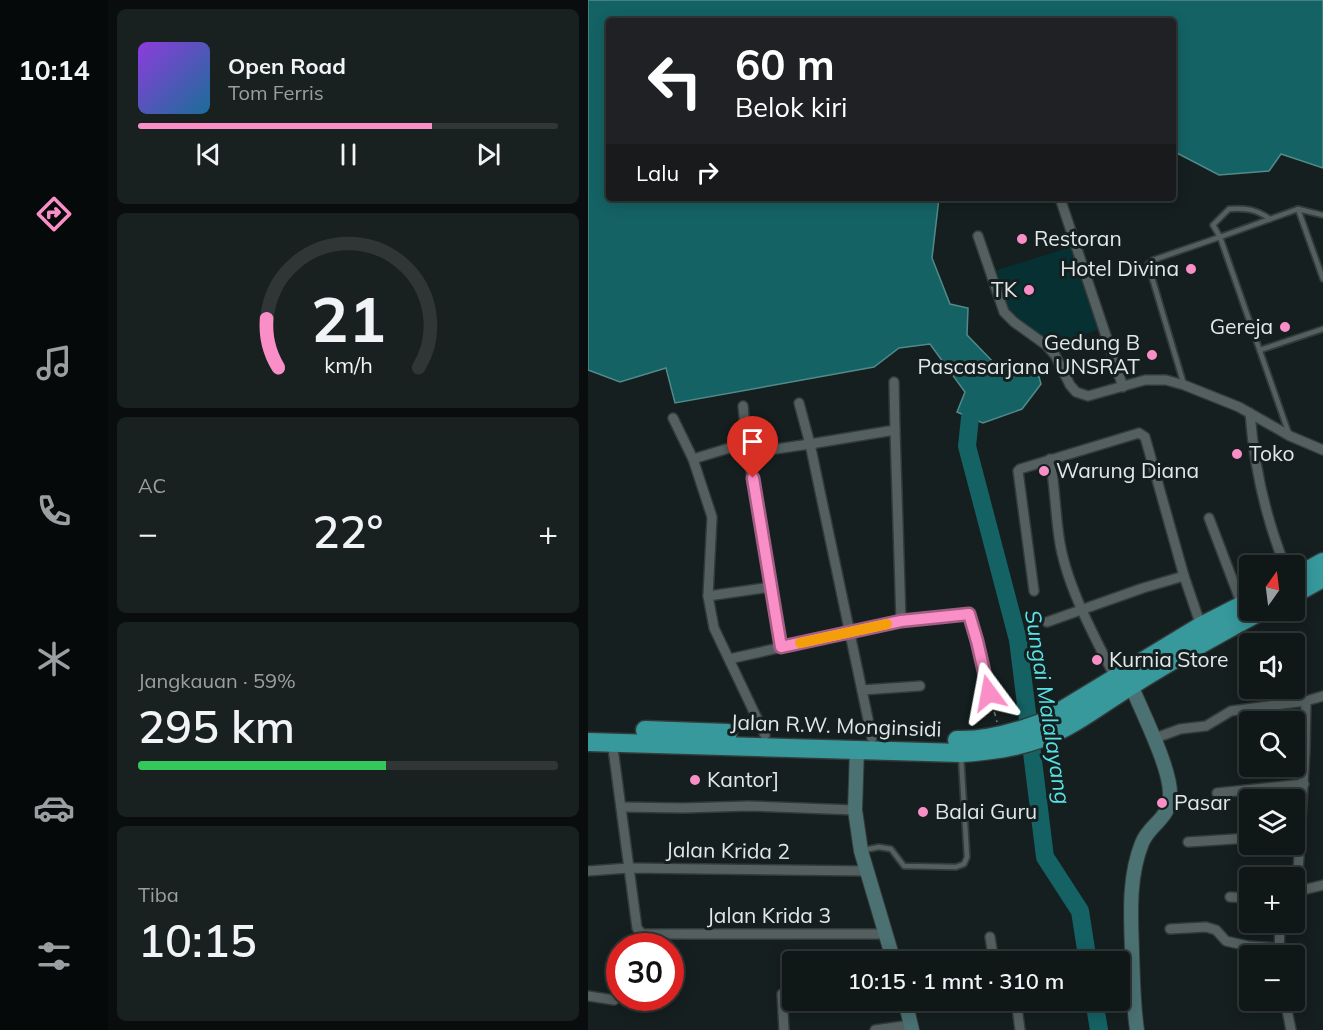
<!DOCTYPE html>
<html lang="id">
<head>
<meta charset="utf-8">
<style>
	:root { --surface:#101717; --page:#192020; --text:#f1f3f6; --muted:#9c9fa1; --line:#303636; --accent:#fa8fc8 }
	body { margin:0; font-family:Mulish,sans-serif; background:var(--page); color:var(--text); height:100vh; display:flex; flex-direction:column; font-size:22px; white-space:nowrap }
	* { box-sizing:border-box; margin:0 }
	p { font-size:20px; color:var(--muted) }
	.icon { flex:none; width:33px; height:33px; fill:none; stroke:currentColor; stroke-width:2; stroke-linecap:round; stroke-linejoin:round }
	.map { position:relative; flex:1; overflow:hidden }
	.details { display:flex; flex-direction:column; gap:9px; padding:9px; background:#090d0d; width:480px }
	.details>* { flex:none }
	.top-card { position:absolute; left:18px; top:18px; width:570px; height:183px; border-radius:6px; box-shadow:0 3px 15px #0003,0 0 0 2px var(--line); background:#202124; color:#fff; overflow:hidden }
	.needle { width:39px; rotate:14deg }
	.buttons { position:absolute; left:651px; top:555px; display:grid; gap:12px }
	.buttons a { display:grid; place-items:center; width:66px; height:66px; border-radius:6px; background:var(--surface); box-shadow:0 3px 15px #0003,0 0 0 2px var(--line); font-size:30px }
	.speed { position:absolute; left:18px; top:933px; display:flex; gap:12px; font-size:30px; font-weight:700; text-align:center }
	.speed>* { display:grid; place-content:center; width:78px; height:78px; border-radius:50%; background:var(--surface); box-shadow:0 3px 15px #0003,0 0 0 2px var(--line); line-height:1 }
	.speed .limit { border:9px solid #d22; background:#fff; color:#111 }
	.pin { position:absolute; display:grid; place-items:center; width:51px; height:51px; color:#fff; margin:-62px -26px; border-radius:50% 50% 50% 0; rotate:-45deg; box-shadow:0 0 6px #0007 }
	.pin .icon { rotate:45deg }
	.me { position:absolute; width:66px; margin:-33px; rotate:347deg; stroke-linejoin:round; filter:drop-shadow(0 0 4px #0008) }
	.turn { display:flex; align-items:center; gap:21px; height:126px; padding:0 30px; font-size:27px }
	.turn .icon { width:78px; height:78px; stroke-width:2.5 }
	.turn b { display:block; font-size:42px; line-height:51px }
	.then { display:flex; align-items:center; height:57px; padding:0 30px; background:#0003; gap:12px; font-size:22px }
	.big { font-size:45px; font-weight:600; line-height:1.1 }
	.details .widget { flex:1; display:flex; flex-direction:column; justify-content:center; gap:9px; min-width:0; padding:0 21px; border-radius:9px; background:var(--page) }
	.details .dial { align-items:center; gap:0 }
	.dial svg { height:156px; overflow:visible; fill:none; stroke:var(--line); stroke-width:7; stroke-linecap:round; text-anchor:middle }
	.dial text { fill:var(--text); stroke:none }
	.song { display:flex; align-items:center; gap:18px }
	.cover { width:72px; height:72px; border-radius:9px; background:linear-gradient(135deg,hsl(270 70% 55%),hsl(200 70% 35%)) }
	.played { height:6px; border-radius:3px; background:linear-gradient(90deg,var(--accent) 70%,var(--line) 70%) }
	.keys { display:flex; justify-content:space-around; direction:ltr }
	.heat { display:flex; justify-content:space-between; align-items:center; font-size:33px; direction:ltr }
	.charge { height:9px; border-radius:4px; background:linear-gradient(90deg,#34c759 59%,var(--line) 0) }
	.trip { position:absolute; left:194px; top:951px; width:348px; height:60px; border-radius:6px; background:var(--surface); box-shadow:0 3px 15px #0003,0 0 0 2px var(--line); font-weight:600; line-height:60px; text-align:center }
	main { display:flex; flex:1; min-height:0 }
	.tab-bar { display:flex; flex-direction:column; width:108px; justify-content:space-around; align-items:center; background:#060909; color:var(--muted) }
	.tab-bar .icon { width:42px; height:42px }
	.tab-bar .on { color:var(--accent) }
	.tab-bar b { font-size:27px; color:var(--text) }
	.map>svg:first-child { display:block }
	.green { fill:#063032 }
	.water { fill:#146264; stroke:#528a8c; stroke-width:1.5 }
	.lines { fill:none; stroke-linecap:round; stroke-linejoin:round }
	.river { stroke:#146264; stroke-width:18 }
	.lane-casing { stroke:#333a3a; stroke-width:8 }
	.street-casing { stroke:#333a3a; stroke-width:12 }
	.secondary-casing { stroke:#333a3a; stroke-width:16 }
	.highway-casing { stroke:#333a3a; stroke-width:21 }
	.path { stroke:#7e8686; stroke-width:1.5; stroke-dasharray:4.5 4.5; stroke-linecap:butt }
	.lane { stroke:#546060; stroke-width:4.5 }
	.street { stroke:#546060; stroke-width:9 }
	.secondary { stroke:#4b7172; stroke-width:14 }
	.highway { stroke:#37999c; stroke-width:18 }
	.route-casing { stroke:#a25d82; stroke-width:15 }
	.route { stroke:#fa8fc8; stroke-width:10 }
	.slow { stroke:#f59e0b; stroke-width:10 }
	.poi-dot { fill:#fa8fc8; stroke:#151f1f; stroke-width:2 }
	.labels { text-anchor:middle; stroke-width:6; stroke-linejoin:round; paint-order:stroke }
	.poi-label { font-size:21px; fill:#e2e8e8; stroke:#151f1f; text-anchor:start }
	.street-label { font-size:21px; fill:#e2e8e8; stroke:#151f1f }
	.water-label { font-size:22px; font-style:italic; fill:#58e3e7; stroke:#151f1f }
</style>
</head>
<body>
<main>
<nav class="tab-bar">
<b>10:14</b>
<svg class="icon on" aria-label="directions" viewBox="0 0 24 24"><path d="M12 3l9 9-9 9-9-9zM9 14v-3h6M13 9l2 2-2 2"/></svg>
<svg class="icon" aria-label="music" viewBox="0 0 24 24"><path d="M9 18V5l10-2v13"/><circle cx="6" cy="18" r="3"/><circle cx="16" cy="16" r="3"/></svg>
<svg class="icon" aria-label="phone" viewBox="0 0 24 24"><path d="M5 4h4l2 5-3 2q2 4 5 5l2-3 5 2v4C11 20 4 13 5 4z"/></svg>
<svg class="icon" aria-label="climate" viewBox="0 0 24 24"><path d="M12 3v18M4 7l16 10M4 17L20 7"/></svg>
<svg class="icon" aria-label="car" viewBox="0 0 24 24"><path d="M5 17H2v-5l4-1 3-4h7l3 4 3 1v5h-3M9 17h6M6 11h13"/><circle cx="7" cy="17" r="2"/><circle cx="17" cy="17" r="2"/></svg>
<svg class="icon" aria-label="filters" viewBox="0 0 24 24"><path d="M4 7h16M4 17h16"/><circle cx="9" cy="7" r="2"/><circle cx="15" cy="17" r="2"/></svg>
</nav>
<section class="details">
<div class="widget">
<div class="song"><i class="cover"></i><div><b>Open Road</b><p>Tom Ferris</p></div></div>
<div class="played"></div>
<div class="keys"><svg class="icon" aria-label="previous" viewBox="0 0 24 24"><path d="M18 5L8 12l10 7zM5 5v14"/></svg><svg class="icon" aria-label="pause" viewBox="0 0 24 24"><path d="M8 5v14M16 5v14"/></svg><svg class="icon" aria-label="next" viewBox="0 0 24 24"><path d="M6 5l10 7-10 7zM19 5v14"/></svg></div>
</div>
<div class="widget dial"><svg viewBox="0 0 100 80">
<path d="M14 69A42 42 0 1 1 86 69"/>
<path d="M14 69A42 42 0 0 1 8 44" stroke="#fa8fc8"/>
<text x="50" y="56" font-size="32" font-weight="700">21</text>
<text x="50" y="72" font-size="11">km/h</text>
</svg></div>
<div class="widget"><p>AC</p>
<div class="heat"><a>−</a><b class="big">22°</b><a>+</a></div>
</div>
<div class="widget"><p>Jangkauan · 59%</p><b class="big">295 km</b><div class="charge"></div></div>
<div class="widget"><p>Tiba</p><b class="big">10:15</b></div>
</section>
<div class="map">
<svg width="735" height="1030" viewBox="0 0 735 1030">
	<rect width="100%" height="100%" fill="#151f1f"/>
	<!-- green -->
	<polygon class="green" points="486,246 514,328 461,348 417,311 403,272"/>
	<!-- water -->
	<polygon class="water" points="0,0 735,0 735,168 693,154 681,171 631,175 585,151 585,21 21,21 21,198 351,198 344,258 362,304 380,308 379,335 410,367 447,362 453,384 434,409 395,423 369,412 377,392 342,344 311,348 286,367 87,403 78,368 32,382 0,370"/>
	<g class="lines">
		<!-- river -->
		<g class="river">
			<polyline points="382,418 379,446 430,640 457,857 492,911 500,962"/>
			<polyline points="506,1000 511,1030"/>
		</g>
		<defs>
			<g id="lane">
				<polyline points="735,215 710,209 735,279"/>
				<polyline points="672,350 735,329"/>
				<path d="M596,385L560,264L565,260L632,237L625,225L641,209C658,208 668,209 682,219"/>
				<polyline points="701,434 632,237 710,209"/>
				<polyline points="276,850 291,847 303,849 316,866 368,867 376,864 379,857 373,756"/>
			</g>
			<g id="street">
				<polyline points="472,198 535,387"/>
				<polyline points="390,236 416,312 426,322 458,345 467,355 482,385 488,392 500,396 557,380 578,380 596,385 651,407 702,436 735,450"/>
				<polyline points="306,382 307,430"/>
				<polyline points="211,403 222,444 307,430 313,621"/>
				<polyline points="155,406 159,448"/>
				<path d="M662,413C666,466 677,516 697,566"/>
				<polyline points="85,418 105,459 124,517 120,596 126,628 177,735"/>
				<polyline points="105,459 158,443"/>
				<path d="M462,459C467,486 467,510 471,537C477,583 506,636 527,677"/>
				<polyline points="621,518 654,605"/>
				<polyline points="446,591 430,471 432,469 551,433 557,437 596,576 613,626"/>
				<polyline points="120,596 183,587"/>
				<polyline points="459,622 555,588 596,576"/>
				<polyline points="193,647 160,453 222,444 284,738"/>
				<polyline points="141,659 313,621 381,613 389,641 401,693"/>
				<polyline points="274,690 332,686"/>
				<polyline points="565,739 592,729 618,726 643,711 718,701 735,696"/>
				<polyline points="24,741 49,928 54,934 298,934"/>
				<polyline points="629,793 716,784"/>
				<polyline points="33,807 95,808 161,806 267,810"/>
				<polyline points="600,842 662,838"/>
				<polyline points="0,871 41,868 280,871"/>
				<polyline points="709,890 717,750 718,701"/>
				<polyline points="706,892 735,885"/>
				<polyline points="642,897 662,898"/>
				<polyline points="582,929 618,927 628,930 638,941 660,946 690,948"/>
				<polyline points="402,937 406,962"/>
				<polyline points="691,956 692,922"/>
				<polyline points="194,994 196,1030"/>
				<polyline points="0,996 26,1000"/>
				<polyline points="428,1000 432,1030"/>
				<polyline points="697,1000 703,1030"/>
				<polyline points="287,1030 322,1025"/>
			</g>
			<g id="secondary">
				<path d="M543,685C554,712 582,767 582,793C583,819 562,823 554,843C540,878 543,916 544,952C545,978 545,1004 549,1030"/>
				<polyline points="269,748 267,810 273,851 306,962"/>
				<polyline points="317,1000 324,1030"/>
			</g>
			<g id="highway">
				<polyline points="706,578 735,562"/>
				<polyline points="706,594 735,578"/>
				<polyline points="57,730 140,733"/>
				<path d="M369,740C398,741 426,733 453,723L613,626L662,601"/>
				<path d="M0,742L373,753C401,751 427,748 454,738C486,726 515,703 544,685C587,658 630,634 675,610"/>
			</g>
		</defs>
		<!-- lane casing -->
		<use href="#lane" class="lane-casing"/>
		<!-- street casing -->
		<use href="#street" class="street-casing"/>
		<!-- secondary casing -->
		<use href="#secondary" class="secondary-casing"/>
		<!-- highway casing -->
		<use href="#highway" class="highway-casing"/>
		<!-- path -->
		<polyline class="path" points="404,703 409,722"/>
		<!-- lane -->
		<use href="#lane" class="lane"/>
		<!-- street -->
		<use href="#street" class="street"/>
		<!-- secondary -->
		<use href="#secondary" class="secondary"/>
		<!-- highway -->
		<use href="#highway" class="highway"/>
	</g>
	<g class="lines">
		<defs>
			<polyline id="route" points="165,478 193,647 313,621 381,614 389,641 401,693"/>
		</defs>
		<!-- route casing -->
		<use href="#route" class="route-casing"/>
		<!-- route -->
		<use href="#route" class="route"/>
		<!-- slow -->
		<polyline class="slow" points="212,643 299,624"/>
	</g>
	<!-- markers -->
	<g class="poi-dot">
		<circle cx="434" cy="239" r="6"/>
		<circle cx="603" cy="269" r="6"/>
		<circle cx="441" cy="290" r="6"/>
		<circle cx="697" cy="327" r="6"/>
		<circle cx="564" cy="355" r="6"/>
		<circle cx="649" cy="454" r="6"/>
		<circle cx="456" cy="471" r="6"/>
		<circle cx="509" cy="660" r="6"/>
		<circle cx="107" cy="780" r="6"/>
		<circle cx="574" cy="803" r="6"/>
		<circle cx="335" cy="812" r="6"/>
	</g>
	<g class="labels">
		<!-- poi labels -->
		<g class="poi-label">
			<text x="446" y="246">Restoran</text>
			<text x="591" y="276" text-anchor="end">Hotel Divina</text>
			<text x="429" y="297" text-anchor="end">TK</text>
			<text x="685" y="334" text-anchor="end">Gereja</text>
			<text x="552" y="350" text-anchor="end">Gedung B<tspan x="552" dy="24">Pascasarjana UNSRAT</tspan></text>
			<text x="661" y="461">Toko</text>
			<text x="468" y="478">Warung Diana</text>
			<text x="521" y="667">Kurnia Store</text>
			<text x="119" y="787">Kantor]</text>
			<text x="586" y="810">Pasar</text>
			<text x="347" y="819">Balai Guru</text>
		</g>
		<!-- street labels -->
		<g class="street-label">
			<text transform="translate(248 726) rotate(2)" y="7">Jalan R.W. Monginsidi</text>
			<text transform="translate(140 851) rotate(1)" y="7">Jalan Krida 2</text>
			<text x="181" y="923">Jalan Krida 3</text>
		</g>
		<!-- water labels -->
		<g class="water-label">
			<text transform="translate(460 707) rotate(81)" y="8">Sungai Malalayang</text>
		</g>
	</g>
</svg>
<div class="buttons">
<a><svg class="needle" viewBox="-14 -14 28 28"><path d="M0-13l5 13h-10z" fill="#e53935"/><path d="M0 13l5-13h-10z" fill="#9c9fa1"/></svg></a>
<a><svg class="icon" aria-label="sound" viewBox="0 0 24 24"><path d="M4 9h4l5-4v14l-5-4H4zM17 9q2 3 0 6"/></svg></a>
<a><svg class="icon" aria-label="search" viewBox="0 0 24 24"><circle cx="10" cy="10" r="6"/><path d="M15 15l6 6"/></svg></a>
<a><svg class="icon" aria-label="layers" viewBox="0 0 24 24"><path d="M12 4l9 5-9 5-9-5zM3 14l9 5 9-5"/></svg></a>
<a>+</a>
<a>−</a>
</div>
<div class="speed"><div class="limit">30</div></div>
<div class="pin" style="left:165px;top:478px;background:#d93025"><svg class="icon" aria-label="arrive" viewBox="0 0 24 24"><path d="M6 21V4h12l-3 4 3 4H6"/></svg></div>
<svg class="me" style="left:401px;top:693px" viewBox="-20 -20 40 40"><path d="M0-17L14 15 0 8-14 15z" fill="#fa8fc8" stroke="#fff" stroke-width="4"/></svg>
<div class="trip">10:15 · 1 mnt · 310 m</div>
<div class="top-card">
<div class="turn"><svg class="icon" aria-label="left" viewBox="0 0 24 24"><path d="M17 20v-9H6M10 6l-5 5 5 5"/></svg><div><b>60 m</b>Belok kiri</div></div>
<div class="then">Lalu<svg class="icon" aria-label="right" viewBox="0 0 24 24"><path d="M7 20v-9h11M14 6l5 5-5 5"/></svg></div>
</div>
</div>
</main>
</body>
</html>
